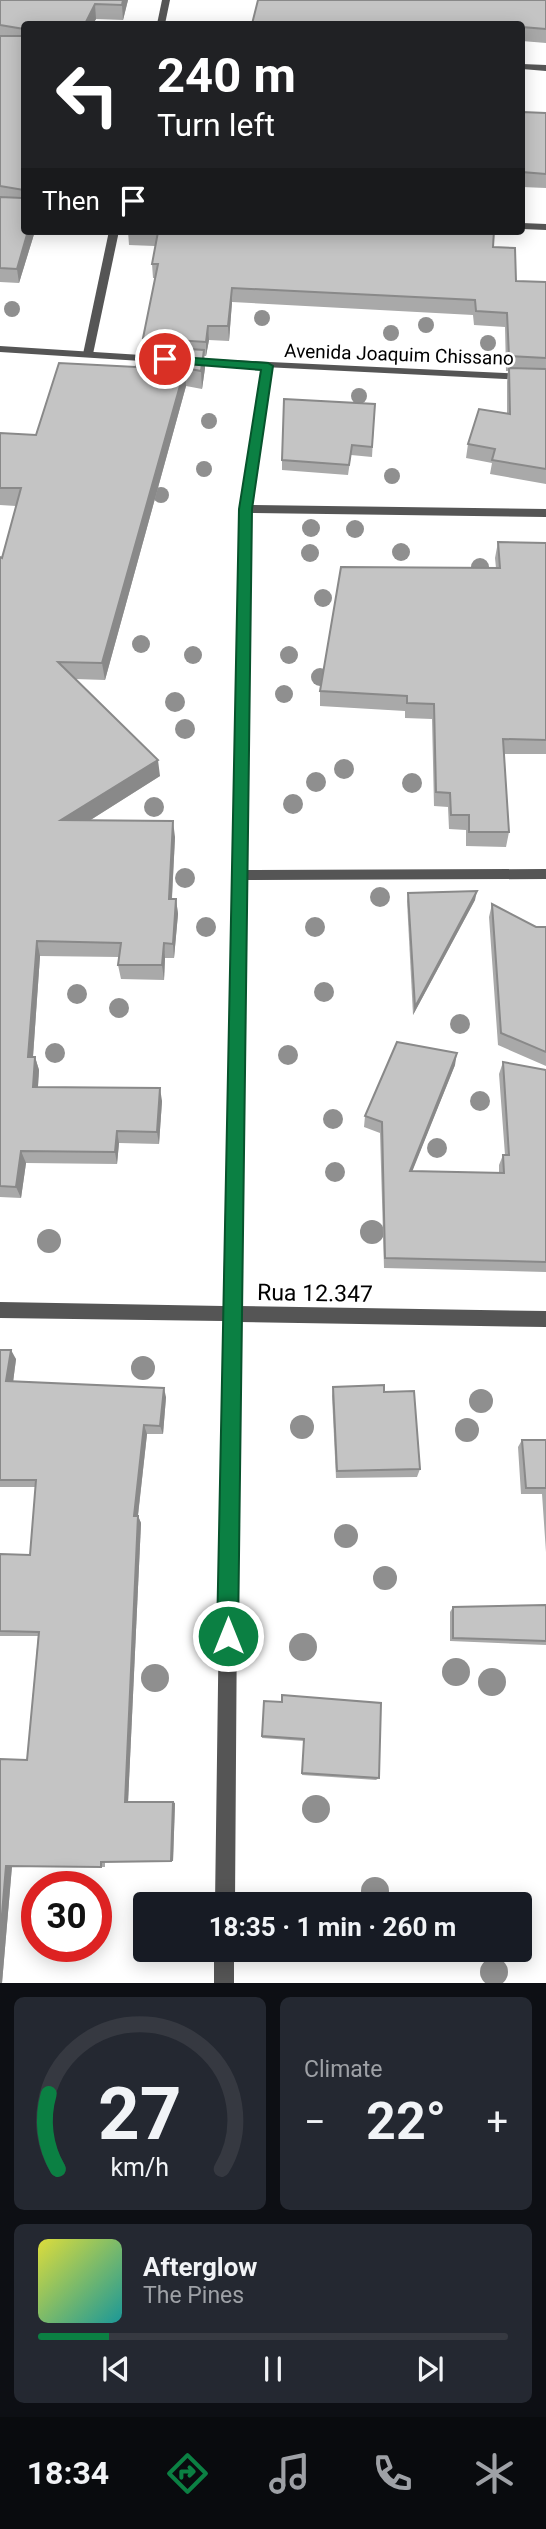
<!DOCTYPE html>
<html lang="en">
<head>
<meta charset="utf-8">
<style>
	:root { --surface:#171b24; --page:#242831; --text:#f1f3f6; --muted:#9ea1a6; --line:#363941; --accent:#0b8043 }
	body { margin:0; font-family:Roboto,sans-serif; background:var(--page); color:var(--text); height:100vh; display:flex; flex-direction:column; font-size:26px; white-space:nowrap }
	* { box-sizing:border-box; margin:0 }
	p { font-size:23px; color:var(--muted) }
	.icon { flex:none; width:38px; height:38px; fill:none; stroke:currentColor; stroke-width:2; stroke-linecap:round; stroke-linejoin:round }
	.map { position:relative; height:1983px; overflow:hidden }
	.panel { display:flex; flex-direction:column; gap:14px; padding:14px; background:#0d0f14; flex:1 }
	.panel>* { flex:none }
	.top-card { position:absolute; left:21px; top:21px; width:504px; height:214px; border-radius:7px; box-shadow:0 4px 18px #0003; background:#202124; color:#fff; overflow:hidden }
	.speed { position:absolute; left:21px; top:1871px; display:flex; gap:14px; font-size:35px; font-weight:700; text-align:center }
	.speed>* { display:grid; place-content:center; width:91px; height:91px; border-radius:50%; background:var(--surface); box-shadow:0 4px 18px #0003; line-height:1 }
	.speed .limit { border:10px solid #d22; background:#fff; color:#111 }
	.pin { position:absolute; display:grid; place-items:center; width:60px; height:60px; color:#fff; margin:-30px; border:4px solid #fff; border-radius:50%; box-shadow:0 2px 7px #0007 }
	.me { position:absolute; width:77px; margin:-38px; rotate:0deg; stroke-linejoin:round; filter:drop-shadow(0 0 5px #0008) }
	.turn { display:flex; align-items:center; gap:24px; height:147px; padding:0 21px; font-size:32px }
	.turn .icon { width:91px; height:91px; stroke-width:2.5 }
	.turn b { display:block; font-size:49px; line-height:60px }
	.then { display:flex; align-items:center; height:66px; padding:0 21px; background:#0003; gap:14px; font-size:26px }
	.big { font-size:52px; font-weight:700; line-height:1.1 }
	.panel .widget { flex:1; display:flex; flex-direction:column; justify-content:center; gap:10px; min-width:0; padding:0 24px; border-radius:10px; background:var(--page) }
	.panel .dial { align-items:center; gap:0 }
	.dial svg { height:182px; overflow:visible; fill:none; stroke:var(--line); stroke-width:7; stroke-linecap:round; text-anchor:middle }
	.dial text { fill:var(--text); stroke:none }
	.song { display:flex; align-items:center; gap:21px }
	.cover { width:84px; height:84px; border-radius:10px; background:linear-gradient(135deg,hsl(60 70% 55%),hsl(180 70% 35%)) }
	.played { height:7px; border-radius:4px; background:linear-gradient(90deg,var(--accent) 15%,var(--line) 15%) }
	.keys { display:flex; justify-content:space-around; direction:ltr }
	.heat { display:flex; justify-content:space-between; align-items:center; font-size:38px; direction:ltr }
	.panel .tiles { flex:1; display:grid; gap:14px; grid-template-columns:1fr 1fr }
	.widget:last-child { grid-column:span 2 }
	.trip { position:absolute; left:133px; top:1892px; width:399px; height:70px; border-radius:7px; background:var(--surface); box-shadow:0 4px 18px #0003; font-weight:700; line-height:70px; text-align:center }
	.menu { display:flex; height:112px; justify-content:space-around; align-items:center; background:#090b0e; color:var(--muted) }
	.menu .icon { width:49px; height:49px }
	.menu .selected { color:var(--accent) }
	.menu b { font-size:32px; color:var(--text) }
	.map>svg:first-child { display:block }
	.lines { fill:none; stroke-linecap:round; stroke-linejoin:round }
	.minor { fill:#555; fill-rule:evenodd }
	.tertiary { fill:#555; fill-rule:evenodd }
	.tree { fill:#8f8f8f }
	.wall { fill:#a9a9a9 }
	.shaded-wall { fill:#898989 }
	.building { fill:#c4c4c4; stroke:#898989; stroke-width:2 }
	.route { fill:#0b8043; stroke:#07532c; stroke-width:2 }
	.labels { text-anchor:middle; stroke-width:5; stroke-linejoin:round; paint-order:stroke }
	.far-street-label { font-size:19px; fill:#000; stroke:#fff }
	.street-label { font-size:23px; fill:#000; stroke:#fff }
</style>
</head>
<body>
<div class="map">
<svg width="546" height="1983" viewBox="0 0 546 1983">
	<rect width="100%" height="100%" fill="#fff"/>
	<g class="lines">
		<!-- minor -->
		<g class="minor">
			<polygon points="162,0 170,0 165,24 157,24"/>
			<polygon points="522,64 546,65 546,71 522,69"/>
			<polygon points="522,223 546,224 546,230 522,229"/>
			<polygon points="109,231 119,231 93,354 88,357 83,354"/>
			<polygon points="268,363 273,366 252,505 546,509 546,517 252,513 246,870 546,869 546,879 246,880 239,1306 546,1311 546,1327 239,1322 235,1904 215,1904 223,1321 0,1318 0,1302 223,1306 240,509 263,366"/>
			<rect x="214" y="1950" width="20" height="33"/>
		</g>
		<!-- tertiary -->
		<g class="tertiary">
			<polygon points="0,346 157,356 162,359 157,362 0,352"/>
			<polygon points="187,358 546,375 546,381 183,363 182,361"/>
		</g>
	</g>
	<!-- trees -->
	<g class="tree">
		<circle cx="12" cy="309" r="8"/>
		<circle cx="262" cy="318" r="8"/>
		<circle cx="426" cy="325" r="8"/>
		<circle cx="391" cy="333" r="8"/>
		<circle cx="488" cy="343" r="8"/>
		<circle cx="359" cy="396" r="8"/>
		<circle cx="209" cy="421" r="8"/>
		<circle cx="204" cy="469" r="8"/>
		<circle cx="392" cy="476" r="8"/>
		<circle cx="161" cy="495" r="8"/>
		<circle cx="311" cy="528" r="9"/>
		<circle cx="355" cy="529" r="9"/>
		<circle cx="401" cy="552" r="9"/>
		<circle cx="310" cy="553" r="9"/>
		<circle cx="480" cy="567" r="9"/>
		<circle cx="323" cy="598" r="9"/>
		<circle cx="141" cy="644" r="9"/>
		<circle cx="193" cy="655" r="9"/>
		<circle cx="289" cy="655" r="9"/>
		<circle cx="320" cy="677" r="9"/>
		<circle cx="284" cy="694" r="9"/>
		<circle cx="175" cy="702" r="10"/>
		<circle cx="185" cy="729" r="10"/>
		<circle cx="344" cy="769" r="10"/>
		<circle cx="316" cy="782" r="10"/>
		<circle cx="412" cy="783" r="10"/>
		<circle cx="293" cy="804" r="10"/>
		<circle cx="154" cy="807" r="10"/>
		<circle cx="185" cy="878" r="10"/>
		<circle cx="380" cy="897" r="10"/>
		<circle cx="206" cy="927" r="10"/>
		<circle cx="315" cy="927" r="10"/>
		<circle cx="324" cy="992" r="10"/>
		<circle cx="77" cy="994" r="10"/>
		<circle cx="119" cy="1008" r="10"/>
		<circle cx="460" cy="1024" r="10"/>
		<circle cx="55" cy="1053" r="10"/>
		<circle cx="288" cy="1055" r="10"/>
		<circle cx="480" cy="1101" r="10"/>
		<circle cx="333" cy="1119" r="10"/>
		<circle cx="437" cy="1148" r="10"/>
		<circle cx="335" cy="1172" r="10"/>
		<circle cx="372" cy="1232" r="12"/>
		<circle cx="49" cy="1241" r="12"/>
		<circle cx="143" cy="1368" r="12"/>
		<circle cx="481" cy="1401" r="12"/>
		<circle cx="302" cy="1427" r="12"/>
		<circle cx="467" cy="1430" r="12"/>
		<circle cx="346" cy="1536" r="12"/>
		<circle cx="385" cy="1578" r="12"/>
		<circle cx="303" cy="1647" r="14"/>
		<circle cx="456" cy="1672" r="14"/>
		<circle cx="155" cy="1678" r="14"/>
		<circle cx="492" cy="1682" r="14"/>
		<circle cx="316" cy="1809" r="14"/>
		<circle cx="375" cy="1891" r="14"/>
		<circle cx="494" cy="1972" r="14"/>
	</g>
	<!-- wall -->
	<g class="wall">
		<polygon points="0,0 128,0 123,20 96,19 93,24 24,24 24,231 35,231 19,283 0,282"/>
		<polygon points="546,0 546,43 522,41 522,24"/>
		<polygon points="522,112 546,113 546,188 522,187"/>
		<polygon points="128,231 493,247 516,281 546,282 546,484 490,474 492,463 466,458 468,444 507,414 507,382 508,371 506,371 505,327 474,325 473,315 232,302 229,341 209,340 206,356 204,356 205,368 202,389 186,386 105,680 75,679 160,776 89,821 175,837 172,899 176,899 178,914 174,958 165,958 164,980 121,979 118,965 119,957 40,956 33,1057 35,1057 39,1070 38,1087 162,1101 159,1144 119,1143 117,1164 26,1163 21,1198 0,1197 0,557 2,558 16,506 0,505 0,433 36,435 136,367 143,346 143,338 155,278 153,278 152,264 155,246 129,245"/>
		<polygon points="375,404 372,457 351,455 348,475 282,470 282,460"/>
		<polygon points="498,542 546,543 546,754 504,754 509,832 506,847 466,846 466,830 449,829 448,807 434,806 432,719 405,718 405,711 320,706 320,691 496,568 495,558"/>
		<polygon points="408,893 475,900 413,1015 407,901"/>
		<polygon points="492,904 536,927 546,927 546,1066 498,1045 489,917"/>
		<polygon points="503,1062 546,1070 546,1272 384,1268 380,1133 364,1127 365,1116 455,1065 412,1171 499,1173 499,1165 503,1155 505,1155 499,1074"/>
		<polygon points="0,1350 16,1359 13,1382 166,1397 163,1434 147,1434 138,1516 141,1523 128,1802 175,1803 173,1861 105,1862 105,1867 12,1866 2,1983 0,1983 0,1759 27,1760 38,1636 0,1636 0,1554 30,1555 36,1487 0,1487"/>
		<polygon points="333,1387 384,1392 420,1469 417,1477 336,1478 332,1396"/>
		<polygon points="522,1440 546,1440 546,1552 542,1494 521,1494 518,1447"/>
		<polygon points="546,1605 546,1645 450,1641 450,1612 453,1607"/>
		<polygon points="264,1701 379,1778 376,1780 302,1775 304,1741 262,1738"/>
	</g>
	<!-- shaded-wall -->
	<g class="shaded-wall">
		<polygon points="123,0 128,0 123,20 122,5"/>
		<polygon points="95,4 96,19 93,24 85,24"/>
		<polygon points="28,231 35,231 19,283 17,269"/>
		<polygon points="232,288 232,302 229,341 228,326"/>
		<polygon points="208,326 209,340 206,356 206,342"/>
		<polygon points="204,350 205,368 202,389 201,371"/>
		<polygon points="185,368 186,386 105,680 102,663"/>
		<polygon points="158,760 160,776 65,836 61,820"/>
		<polygon points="173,821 175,837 171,913 169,899"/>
		<polygon points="477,891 475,900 413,1015 415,1007"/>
		<polygon points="176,899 178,914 174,958 173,944"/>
		<polygon points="37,941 40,956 32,1070 28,1057"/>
		<polygon points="164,943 165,958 164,980 162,965"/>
		<polygon points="457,1053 455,1065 408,1182 410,1171"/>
		<polygon points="35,1057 39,1070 37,1100 33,1087"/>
		<polygon points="160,1088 162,1101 159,1144 157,1132"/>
		<polygon points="117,1131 119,1143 117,1164 115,1152"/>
		<polygon points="21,1151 26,1163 21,1198 16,1187"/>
		<polygon points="11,1350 16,1359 12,1390 6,1381"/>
		<polygon points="164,1388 166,1397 163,1434 160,1426"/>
		<polygon points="144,1425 147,1434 137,1523 134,1516"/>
		<polygon points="138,1516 141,1523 128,1803 125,1802"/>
		<polygon points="173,1802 175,1803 173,1861 171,1861"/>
		<polygon points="6,1866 12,1866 2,1983 0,1983 0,1938"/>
	</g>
	<!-- building -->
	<g class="building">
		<polygon points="0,0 123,0 122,5 95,4 85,24 51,22 51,24 24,24 24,29 0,25"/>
		<polygon points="258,0 546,0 546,29 522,27 522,24 252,24"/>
		<polygon points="24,29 24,231 28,231 17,269 0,268 0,197 22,198 24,190 0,186 0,36 22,36"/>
		<polygon points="522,112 546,113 546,174 522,172"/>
		<polygon points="138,231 494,231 493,247 515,248 516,281 546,282 546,358 509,356 507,313 476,311 475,300 232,288 228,326 208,326 206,342 143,338 158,264 152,264 158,232"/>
		<polygon points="140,346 204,350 201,371 185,368 102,663 58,662 158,760 61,820 173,821 169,899 176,899 173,944 164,943 162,965 118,965 121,943 37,941 28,1057 35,1057 33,1087 160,1088 157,1132 117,1131 115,1152 21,1151 16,1187 0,1186 0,557 2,558 21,488 0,488 0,433 36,435 59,363 136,367"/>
		<polygon points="509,368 546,369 546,469 492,460 495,449 468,444 479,409 510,414"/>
		<polygon points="284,399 375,404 372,447 352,445 349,465 282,460"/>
		<polygon points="498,542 546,543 546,740 503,739 509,832 469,832 469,815 451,815 450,793 436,792 434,704 407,703 407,696 320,691 341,567 500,568"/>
		<polygon points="477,891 415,1007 408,893"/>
		<polygon points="492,904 536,927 546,927 546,1052 501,1033"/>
		<polygon points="397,1042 457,1053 410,1171 504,1173 503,1155 509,1155 503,1062 546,1070 546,1262 385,1258 382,1122 365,1116"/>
		<polygon points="0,1350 11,1350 6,1381 164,1388 160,1426 144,1425 134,1516 138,1516 125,1802 173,1802 171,1861 101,1862 101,1867 6,1866 0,1938 0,1759 27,1760 39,1632 0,1631 0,1554 30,1555 36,1480 0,1480"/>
		<polygon points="384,1385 384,1392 414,1391 420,1469 337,1471 333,1387"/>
		<polygon points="522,1440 546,1440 546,1488 526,1488"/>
		<polygon points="546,1605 546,1641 453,1638 453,1607"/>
		<polygon points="282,1695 381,1703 379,1778 302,1773 304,1739 262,1736 264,1701 282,1702"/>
	</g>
	<!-- route -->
	<polygon class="route" points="165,356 268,363 273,366 252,509 238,1636 235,1643 228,1646 220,1643 217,1636 239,509 261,370 161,362 159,359"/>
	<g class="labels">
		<!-- far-street labels -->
		<g class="far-street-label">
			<text transform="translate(399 354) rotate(2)" y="7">Avenida Joaquim Chissano</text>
		</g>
		<!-- street labels -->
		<g class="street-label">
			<text transform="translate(315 1293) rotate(1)" y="8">Rua 12.347</text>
		</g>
	</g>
</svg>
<div class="speed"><div class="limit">30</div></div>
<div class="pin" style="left:165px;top:359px;background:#d93025"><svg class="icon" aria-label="arrive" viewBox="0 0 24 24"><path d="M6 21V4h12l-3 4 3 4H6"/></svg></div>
<svg class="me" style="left:228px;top:1636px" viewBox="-20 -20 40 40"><circle r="17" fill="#0b8043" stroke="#fff" stroke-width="3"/><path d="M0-11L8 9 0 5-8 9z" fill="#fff"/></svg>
<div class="trip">18:35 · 1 min · 260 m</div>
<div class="top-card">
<div class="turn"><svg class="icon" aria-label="left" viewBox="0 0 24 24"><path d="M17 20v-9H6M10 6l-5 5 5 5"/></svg><div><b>240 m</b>Turn left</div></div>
<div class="then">Then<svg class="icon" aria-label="arrive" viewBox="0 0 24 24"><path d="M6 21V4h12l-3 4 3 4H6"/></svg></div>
</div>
</div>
<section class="panel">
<div class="tiles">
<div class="widget dial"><svg viewBox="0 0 100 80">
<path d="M14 69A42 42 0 1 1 86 69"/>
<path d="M14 69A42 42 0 0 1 10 36" stroke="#0b8043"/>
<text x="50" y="56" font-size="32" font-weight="700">27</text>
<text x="50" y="72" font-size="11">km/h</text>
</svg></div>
<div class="widget"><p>Climate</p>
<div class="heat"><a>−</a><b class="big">22°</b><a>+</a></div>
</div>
<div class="widget">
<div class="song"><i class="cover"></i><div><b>Afterglow</b><p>The Pines</p></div></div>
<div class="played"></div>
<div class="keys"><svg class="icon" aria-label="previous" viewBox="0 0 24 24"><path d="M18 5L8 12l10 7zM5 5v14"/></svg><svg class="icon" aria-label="pause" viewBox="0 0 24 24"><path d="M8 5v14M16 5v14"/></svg><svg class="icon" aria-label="next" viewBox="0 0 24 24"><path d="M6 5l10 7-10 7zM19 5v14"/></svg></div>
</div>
</div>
</section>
<nav class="menu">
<b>18:34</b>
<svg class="icon selected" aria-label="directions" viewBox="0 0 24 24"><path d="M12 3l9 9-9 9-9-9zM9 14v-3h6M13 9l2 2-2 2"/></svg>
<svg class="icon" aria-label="music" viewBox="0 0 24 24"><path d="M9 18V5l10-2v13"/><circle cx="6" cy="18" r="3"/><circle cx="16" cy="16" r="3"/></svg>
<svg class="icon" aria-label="phone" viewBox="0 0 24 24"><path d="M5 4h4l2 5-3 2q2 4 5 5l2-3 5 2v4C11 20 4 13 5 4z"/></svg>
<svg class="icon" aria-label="climate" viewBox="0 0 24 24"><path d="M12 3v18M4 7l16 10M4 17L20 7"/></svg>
</nav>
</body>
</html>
